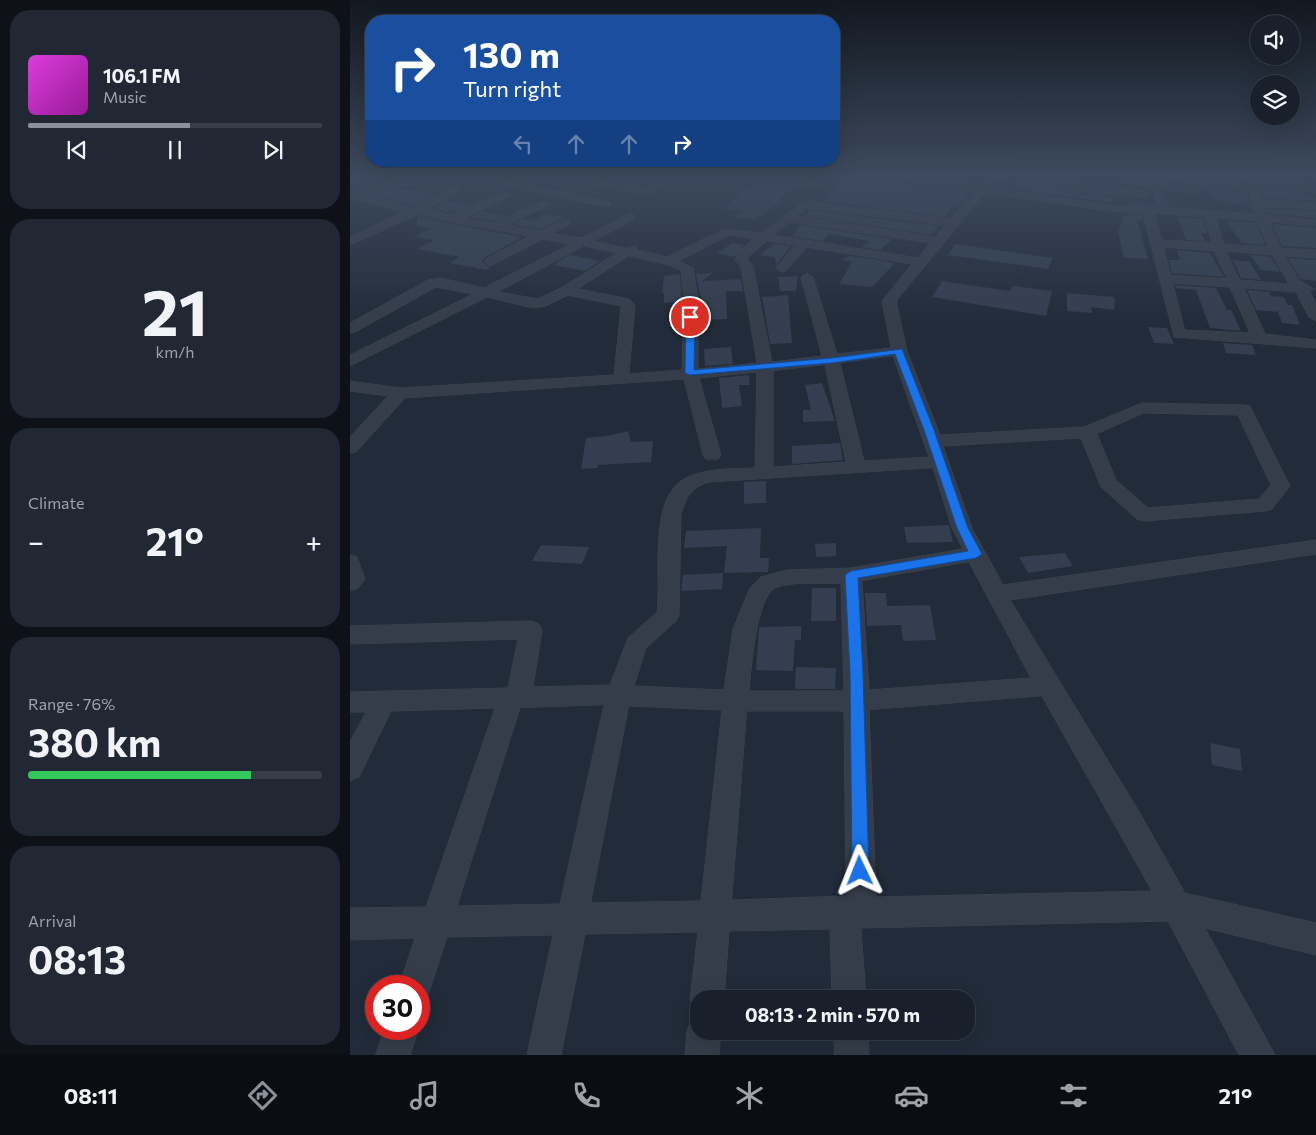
<!DOCTYPE html>
<html lang="en">
<head>
<meta charset="utf-8">
<style>
	:root { --surface:#19202b; --page:#222833; --text:#f1f3f6; --muted:#9fa3a9; --line:#373e47; --accent:#8c9099 }
	body { margin:0; font-family:Commissioner,sans-serif; background:var(--page); color:var(--text); height:100vh; display:flex; flex-direction:column; font-size:19px; white-space:nowrap }
	* { box-sizing:border-box; margin:0 }
	p { font-size:16px; color:var(--muted) }
	.icon { flex:none; width:28px; height:28px; fill:none; stroke:currentColor; stroke-width:2; stroke-linecap:round; stroke-linejoin:round }
	.map { position:relative; flex:1; overflow:hidden }
	.drawer { display:flex; flex-direction:column; gap:10px; padding:10px; background:#0e1218; width:350px }
	.drawer>* { flex:none }
	.guide { position:absolute; left:15px; top:15px; width:475px; height:152px; border-radius:20px; box-shadow:0 5px 20px #0002,0 0 0 1px var(--line); background:#1a4fa0; color:#fff; overflow:hidden }
	.tools { position:absolute; left:900px; top:15px; display:grid; gap:10px }
	.tools a { display:grid; place-items:center; width:50px; height:50px; border-radius:50%; background:var(--surface); box-shadow:0 5px 20px #0002,0 0 0 1px var(--line); font-size:25px }
	.speed { position:absolute; left:15px; top:975px; display:flex; gap:10px; font-size:25px; font-weight:700; text-align:center }
	.speed>* { display:grid; place-content:center; width:65px; height:65px; border-radius:50%; background:var(--surface); box-shadow:0 5px 20px #0002,0 0 0 1px var(--line); line-height:1 }
	.speed .limit { border:8px solid #d22; background:#fff; color:#111 }
	.pin { position:absolute; display:grid; place-items:center; width:42px; height:42px; color:#fff; margin:-21px; border:2px solid #fff; border-radius:50%; box-shadow:0 1px 5px #0007 }
	.me { position:absolute; width:55px; margin:-28px; rotate:358deg; stroke-linejoin:round; filter:drop-shadow(0 0 4px #0008) }
	.turn { display:flex; align-items:center; gap:18px; height:105px; padding:0 15px; font-size:22px }
	.turn .icon { width:65px; height:65px; stroke-width:2.5 }
	.turn b { display:block; font-size:35px; line-height:42px }
	.lanes { display:flex; align-items:center; height:48px; padding:0 15px; background:#0003; justify-content:center; gap:25px; direction:ltr }
	.lanes .off { opacity:.35 }
	.big { font-size:38px; font-weight:700; line-height:1.1 }
	.drawer .tile { flex:1; display:flex; flex-direction:column; justify-content:center; gap:8px; min-width:0; padding:0 18px; border-radius:20px; background:var(--page) }
	.drawer .dial { align-items:center; gap:0 }
	.dial b { font-size:65px; line-height:1 }
	.song { display:flex; align-items:center; gap:15px }
	.cover { width:60px; height:60px; border-radius:8px; background:linear-gradient(135deg,hsl(300 70% 55%),hsl(300 70% 35%)) }
	.played { height:5px; border-radius:2px; background:linear-gradient(90deg,var(--accent) 55%,var(--line) 55%) }
	.keys { display:flex; justify-content:space-around; direction:ltr }
	.heat { display:flex; justify-content:space-between; align-items:center; font-size:28px; direction:ltr }
	.charge { height:8px; border-radius:4px; background:linear-gradient(90deg,#34c759 76%,var(--line) 0) }
	.trip { position:absolute; left:340px; top:990px; width:285px; height:50px; border-radius:20px; background:var(--surface); box-shadow:0 5px 20px #0002,0 0 0 1px var(--line); font-weight:700; line-height:50px; text-align:center }
	.menu { display:flex; height:80px; justify-content:space-around; align-items:center; background:#0a0d11; color:var(--muted) }
	.menu .icon { width:35px; height:35px }
	.menu .selected { color:var(--accent) }
	.menu b { font-size:22px; color:var(--text) }
	main { display:flex; flex:1; min-height:0 }
	.map>svg:first-child { display:block }
	.building { fill:#333e50 }
	.lines { fill:none; stroke-linecap:round; stroke-linejoin:round }
	.minor-casing { stroke:#3e4653; stroke-width:1 }
	.minor { fill:#353d4a; fill-rule:evenodd }
	.route { fill:#1a73e8; stroke:#114b97 }
</style>
</head>
<body>
<main>
<section class="drawer">
<div class="tile">
<div class="song"><i class="cover"></i><div><b>106.1 FM</b><p>Music</p></div></div>
<div class="played"></div>
<div class="keys"><svg class="icon" aria-label="previous" viewBox="0 0 24 24"><path d="M18 5L8 12l10 7zM5 5v14"/></svg><svg class="icon" aria-label="pause" viewBox="0 0 24 24"><path d="M8 5v14M16 5v14"/></svg><svg class="icon" aria-label="next" viewBox="0 0 24 24"><path d="M6 5l10 7-10 7zM19 5v14"/></svg></div>
</div>
<div class="tile dial"><b>21</b><p>km/h</p></div>
<div class="tile"><p>Climate</p>
<div class="heat"><a>−</a><b class="big">21°</b><a>+</a></div>
</div>
<div class="tile"><p>Range · 76%</p><b class="big">380 km</b><div class="charge"></div></div>
<div class="tile"><p>Arrival</p><b class="big">08:13</b></div>
</section>
<div class="map">
<svg width="966" height="1055" viewBox="0 0 966 1055">
	<rect width="100%" height="100%" fill="#212b39"/>
	<!-- building -->
	<g class="building">
		<polygon points="16,177 30,178 44,177 0,189 0,185"/>
		<polygon points="71,177 74,177 74,180 48,188 86,194 63,206 21,194"/>
		<polygon points="499,177 536,178 542,182 619,193 608,208 601,207 595,217 471,201"/>
		<polygon points="676,177 710,177 726,181 721,185 708,185 707,192 763,197 764,203 665,189"/>
		<polygon points="797,177 838,177 835,181 841,184"/>
		<polygon points="409,184 442,187 428,201 431,201 405,220 385,217 393,211 374,209 398,186 405,186"/>
		<polygon points="912,185 953,192 952,197 966,198 966,201 913,198"/>
		<polygon points="856,187 897,194 900,206 862,199 854,188"/>
		<polygon points="801,189 813,191 819,206 778,205 780,199 782,203 806,204"/>
		<polygon points="96,201 121,205 101,213 83,208"/>
		<polygon points="916,209 966,211 966,218 917,213"/>
		<polygon points="460,210 589,226 581,235 456,216"/>
		<polygon points="133,211 155,216 142,221 120,217"/>
		<polygon points="196,214 215,217 189,229 162,224 173,219 182,221"/>
		<polygon points="774,215 792,215 793,221 787,220 798,259 774,258 768,232"/>
		<polygon points="68,216 102,224 172,237 134,258 132,262 140,268 136,270 99,263 110,257 67,249 84,240 64,237 80,229 66,225"/>
		<polygon points="828,217 853,219 857,233 851,233 855,241 836,240"/>
		<polygon points="876,221 906,223 915,245 892,243"/>
		<polygon points="922,224 966,228 966,248 932,246"/>
		<polygon points="450,225 564,242 542,239 530,250 511,247 520,241 479,234 472,241 435,235 443,236"/>
		<polygon points="383,243 394,245 384,257 367,253"/>
		<polygon points="424,244 441,246 426,265 425,257 409,255"/>
		<polygon points="605,244 703,258 698,269 598,255"/>
		<polygon points="827,250 860,253 874,277 822,273 819,260 830,260"/>
		<polygon points="220,255 250,261 235,271 203,265"/>
		<polygon points="900,255 921,257 930,272 911,270"/>
		<polygon points="499,256 522,259 545,263 522,287 489,284 502,262 492,260"/>
		<polygon points="938,258 966,260 966,281 950,279"/>
		<polygon points="883,260 900,262 911,280 891,278"/>
		<polygon points="363,273 352,281 391,279 393,291 376,291 377,319 351,320 351,300 346,274"/>
		<polygon points="330,274 332,301 314,303 314,293 312,293 314,276"/>
		<polygon points="448,276 446,291 430,291 428,277"/>
		<polygon points="592,281 660,291 662,286 702,291 696,316 582,297"/>
		<polygon points="825,285 866,288 877,310 881,310 891,331 860,328 846,290 826,288"/>
		<polygon points="897,290 919,292 921,296 934,297 938,305 942,305 950,325 932,323 928,312 906,310"/>
		<polygon points="717,293 763,297 765,299 764,310 741,307 742,313 717,311"/>
		<polygon points="438,295 442,343 420,344 412,297"/>
		<polygon points="798,327 817,328 824,344 804,343"/>
		<polygon points="873,343 902,345 906,355 876,353"/>
		<polygon points="381,347 383,364 355,366 354,349"/>
		<polygon points="399,375 400,385 389,385 392,406 372,408 369,378"/>
		<polygon points="472,383 485,421 453,422 453,410 461,410 455,385"/>
		<polygon points="278,431 281,442 303,441 301,462 248,465 248,468 231,469 236,438 257,436"/>
		<polygon points="490,443 493,460 442,464 442,446"/>
		<polygon points="416,481 416,503 394,504 394,482"/>
		<polygon points="599,525 603,542 557,543 554,527"/>
		<polygon points="411,528 410,558 419,558 418,572 374,573 377,546 334,548 336,531"/>
		<polygon points="486,543 486,556 466,557 465,544"/>
		<polygon points="191,545 239,547 232,564 182,561"/>
		<polygon points="715,553 723,566 678,573 669,557"/>
		<polygon points="373,573 372,589 331,591 333,575"/>
		<polygon points="462,588 486,588 486,621 461,621"/>
		<polygon points="515,593 536,593 537,606 580,605 586,640 553,641 551,625 517,626"/>
		<polygon points="451,626 451,640 445,640 443,671 406,670 409,627"/>
		<polygon points="446,667 486,668 485,689 445,689"/>
		<polygon points="860,743 890,749 892,771 862,765"/>
	</g>
	<g class="lines">
		<defs>
			<g id="minor">
				<polygon points="0,177 14,177 0,183"/>
				<path d="M52,177H69L14,194L63,208L105,186L109,187V191L78,209L101,215L156,192L161,195L160,197L114,218L142,223L194,201L199,204L198,206L156,225L189,231L215,219L221,222L219,224L202,233L231,238L280,214L284,215V219L244,241L275,248L286,246L287,250L317,257L374,229L412,233L455,201L600,219L625,192L542,180L537,177H566L631,186L641,177H652L641,188L776,207L798,206L904,214L899,192L855,185L847,192L837,193L780,184L775,181L777,177H787L786,179L840,187L845,184L837,180L844,177L899,186L900,182L890,180L889,177H912L966,186V192L910,183L911,200L966,203V209L913,207L916,215L966,220V226L919,222L931,248L966,250V258L935,256L949,280L964,289L960,292L966,304V321L959,317L946,292L894,288L915,334L966,340V348L824,337L793,213H776L635,193L546,301L557,351L590,435L734,427L792,403L894,405L900,406L940,486L922,509L915,511L794,521L787,519L751,487L731,438L593,446L622,528L653,585L966,540V554L660,600L788,810L835,893L966,923V955L855,928L925,1055H889L818,921L511,928L516,999H482L480,929L379,931L374,999H349V1012L345,1011L340,999L348,932L235,934L211,1055H177L203,935L97,937L77,998L69,1001V986H49L65,938L0,940V908L76,907L145,708L41,711L9,777L0,781V742L16,712H0V692L158,688L168,639L0,644V626L181,621L189,624L192,630L183,687L260,685L278,638L307,612C312,574 296,493 340,476C360,468 383,469 405,468L407,372L349,378L371,455L368,459H356L353,455L334,379L55,398L6,452L0,453V437L38,396L0,391V381L50,388L264,375L271,306L218,295L196,306L183,308L137,297L0,366V355L123,294L86,287L5,332L0,333V323L78,280L91,278L134,288L221,244L193,239L140,266L134,262L136,259L179,236L102,222L69,214L0,245V237L53,212L0,198V191ZM457,208L595,225L585,237L447,216ZM805,213L854,217L862,243L812,240ZM866,218L907,221L918,247L874,244ZM440,222L580,243L568,258L424,235ZM380,235L404,239L389,251L385,260L391,267L407,363L348,369V299L343,268L329,261ZM417,241L445,245L426,268L432,272L436,271L457,247L562,264L532,301L541,348L487,354L463,277L457,273L451,277L472,356L422,362L403,266L397,259L399,256ZM234,246L267,253L211,288L188,299L148,292ZM814,247L864,251L877,279L821,275ZM876,251L922,255L939,284L890,280ZM279,256L315,264L331,270L334,299L332,370L279,374L285,305L279,299L228,289ZM823,283L880,287L900,333L835,330ZM543,356L579,457L514,461L490,363ZM475,365L496,462L423,467V371ZM794,413L888,415L921,485L909,499L798,508L766,480L747,434ZM583,468L602,528L613,549L501,568L437,570L411,577L400,588L383,629L374,690L284,686L296,648L326,621L329,615L331,514C336,497 342,486 360,482ZM619,562L681,678L519,690L512,581ZM491,583L494,691H399C401,670 406,598 425,588C440,581 474,584 491,583ZM692,696L802,891L526,897L519,710ZM254,705L210,904L107,906L170,708ZM279,706L372,710L351,901L241,903ZM397,711H494L496,896L382,900Z"/>
				<polygon points="117,177 139,177 257,201 262,204 257,207"/>
				<polygon points="205,177 231,177 296,188 313,177 325,177 298,194 210,180"/>
				<polygon points="380,177 425,177 468,181 474,177 486,177 470,187 385,180"/>
				<polygon points="712,186 795,191 800,194 795,197 708,191 708,187"/>
				<polygon points="0,555 7,557 15,579 8,588 0,591"/>
				<polygon points="349,1016 349,1031 371,1031 369,1055 335,1055 337,1031 342,1019"/>
				<polygon points="35,1029 69,1028 60,1055 26,1055"/>
				<polygon points="484,1031 518,1031 519,1055 485,1055"/>
			</g>
		</defs>
		<!-- minor casing -->
		<use href="#minor" class="minor-casing"/>
		<!-- minor -->
		<use href="#minor" class="minor"/>
	</g>
	<!-- sky -->
	<linearGradient id="sky" x2="0" y2="1"><stop stop-color="#12181f"/><stop offset="0.54" stop-color="#3d4a5f"/><stop offset="1" stop-color="#3d4a5f" stop-opacity="0"/></linearGradient>
	<rect width="966" height="325" fill="url(#sky)"/>
	<!-- route -->
	<polygon class="route" points="340,315 345,317 344,370 482,358 552,349 584,430 618,528 632,554 626,558 508,578 513,673 519,871 516,877 510,879 504,877 502,871 500,673 495,575 501,571 618,551 607,528 574,430 545,354 482,363 340,375 335,373 336,317"/>
</svg>
<div class="tools">
<a><svg class="icon" aria-label="sound" viewBox="0 0 24 24"><path d="M4 9h4l5-4v14l-5-4H4zM17 9q2 3 0 6"/></svg></a>
<a><svg class="icon" aria-label="layers" viewBox="0 0 24 24"><path d="M12 4l9 5-9 5-9-5zM3 14l9 5 9-5"/></svg></a>
</div>
<div class="speed"><div class="limit">30</div></div>
<div class="pin" style="left:340px;top:317px;background:#d93025"><svg class="icon" aria-label="arrive" viewBox="0 0 24 24"><path d="M6 21V4h12l-3 4 3 4H6"/></svg></div>
<svg class="me" style="left:510px;top:871px" viewBox="-20 -20 40 40"><path d="M0-17L14 15 0 8-14 15z" fill="#1a73e8" stroke="#fff" stroke-width="4"/></svg>
<div class="trip">08:13 · 2 min · 570 m</div>
<div class="guide">
<div class="turn"><svg class="icon" aria-label="right" viewBox="0 0 24 24"><path d="M7 20v-9h11M14 6l5 5-5 5"/></svg><div><b>130 m</b>Turn right</div></div>
<div class="lanes"><svg class="icon off" aria-label="left" viewBox="0 0 24 24"><path d="M17 20v-9H6M10 6l-5 5 5 5"/></svg><svg class="icon off" aria-label="ahead" viewBox="0 0 24 24"><path d="M12 20V5M6 11l6-6 6 6"/></svg><svg class="icon off" aria-label="ahead" viewBox="0 0 24 24"><path d="M12 20V5M6 11l6-6 6 6"/></svg><svg class="icon" aria-label="right" viewBox="0 0 24 24"><path d="M7 20v-9h11M14 6l5 5-5 5"/></svg></div>
</div>
</div>
</main>
<nav class="menu">
<b>08:11</b>
<svg class="icon selected" aria-label="directions" viewBox="0 0 24 24"><path d="M12 3l9 9-9 9-9-9zM9 14v-3h6M13 9l2 2-2 2"/></svg>
<svg class="icon" aria-label="music" viewBox="0 0 24 24"><path d="M9 18V5l10-2v13"/><circle cx="6" cy="18" r="3"/><circle cx="16" cy="16" r="3"/></svg>
<svg class="icon" aria-label="phone" viewBox="0 0 24 24"><path d="M5 4h4l2 5-3 2q2 4 5 5l2-3 5 2v4C11 20 4 13 5 4z"/></svg>
<svg class="icon" aria-label="climate" viewBox="0 0 24 24"><path d="M12 3v18M4 7l16 10M4 17L20 7"/></svg>
<svg class="icon" aria-label="car" viewBox="0 0 24 24"><path d="M5 17H2v-5l4-1 3-4h7l3 4 3 1v5h-3M9 17h6M6 11h13"/><circle cx="7" cy="17" r="2"/><circle cx="17" cy="17" r="2"/></svg>
<svg class="icon" aria-label="filters" viewBox="0 0 24 24"><path d="M4 7h16M4 17h16"/><circle cx="9" cy="7" r="2"/><circle cx="15" cy="17" r="2"/></svg>
<b>21°</b>
</nav>
</body>
</html>
